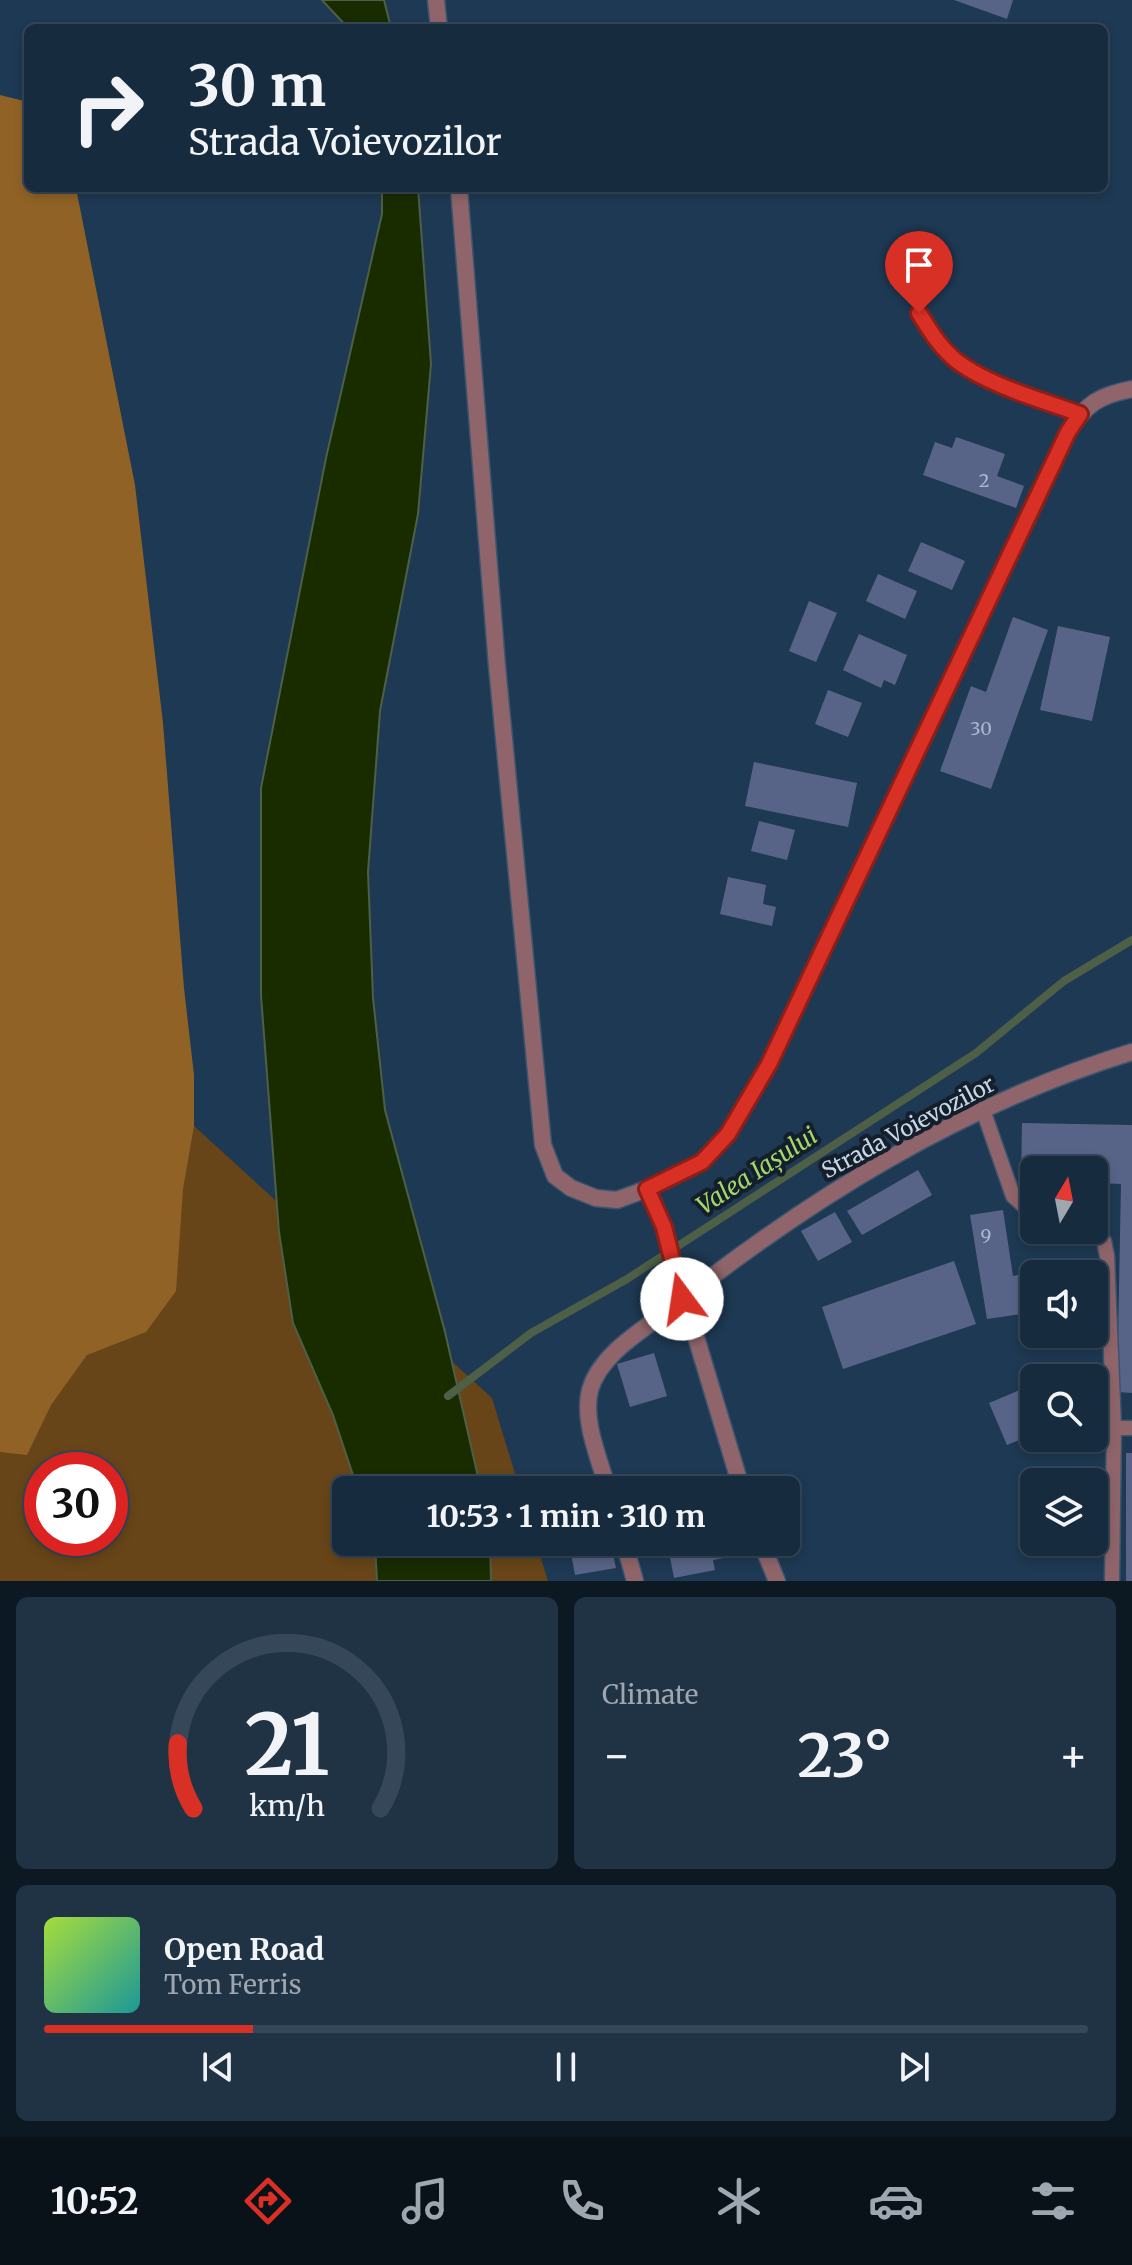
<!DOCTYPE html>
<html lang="en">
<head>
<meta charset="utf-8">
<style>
	:root { --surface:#162b3e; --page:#1f3345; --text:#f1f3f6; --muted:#9ea7b0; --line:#354758; --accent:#d93025 }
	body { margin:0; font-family:Merriweather,serif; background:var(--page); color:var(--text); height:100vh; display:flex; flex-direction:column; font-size:30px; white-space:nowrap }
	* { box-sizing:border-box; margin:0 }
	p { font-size:26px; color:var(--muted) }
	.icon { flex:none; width:44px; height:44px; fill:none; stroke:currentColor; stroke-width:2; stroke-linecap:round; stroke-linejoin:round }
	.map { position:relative; height:1581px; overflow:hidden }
	.details { display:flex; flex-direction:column; gap:16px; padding:16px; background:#0c1822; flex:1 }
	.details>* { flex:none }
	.guide { position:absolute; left:24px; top:24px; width:1084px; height:168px; border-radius:12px; box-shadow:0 4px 12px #0003,0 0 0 2px var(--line); background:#162b3e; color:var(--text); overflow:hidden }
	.needle { width:52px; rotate:10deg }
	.controls { position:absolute; left:1020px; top:1156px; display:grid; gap:16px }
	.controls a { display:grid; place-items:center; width:88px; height:88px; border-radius:12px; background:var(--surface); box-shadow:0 4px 12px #0003,0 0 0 2px var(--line); font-size:40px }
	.speed { position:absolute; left:24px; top:1452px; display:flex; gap:16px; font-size:40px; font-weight:700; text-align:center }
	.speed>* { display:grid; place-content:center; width:104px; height:104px; border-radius:50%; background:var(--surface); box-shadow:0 4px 12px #0003,0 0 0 2px var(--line); line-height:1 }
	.speed .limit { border:12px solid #d22; background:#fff; color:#111 }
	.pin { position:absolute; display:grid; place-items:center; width:68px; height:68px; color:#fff; margin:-82px -34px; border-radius:50% 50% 50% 0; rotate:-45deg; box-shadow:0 0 8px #0007 }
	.pin .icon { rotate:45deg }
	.me { position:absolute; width:88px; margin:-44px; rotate:346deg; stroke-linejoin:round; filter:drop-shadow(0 0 6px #0008) }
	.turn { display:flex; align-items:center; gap:28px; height:168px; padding:0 32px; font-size:36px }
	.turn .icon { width:104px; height:104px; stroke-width:2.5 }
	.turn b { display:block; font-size:56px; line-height:68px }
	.big { font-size:60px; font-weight:700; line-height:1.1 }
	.details .card { flex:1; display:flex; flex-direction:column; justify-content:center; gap:12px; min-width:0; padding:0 28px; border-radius:12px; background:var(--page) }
	.details .dial { align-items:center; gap:0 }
	.dial svg { height:208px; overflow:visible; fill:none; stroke:var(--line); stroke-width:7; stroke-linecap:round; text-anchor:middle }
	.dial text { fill:var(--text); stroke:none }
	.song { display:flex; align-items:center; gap:24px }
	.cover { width:96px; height:96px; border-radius:12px; background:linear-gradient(135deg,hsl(80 70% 55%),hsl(180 70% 35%)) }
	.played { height:8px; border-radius:4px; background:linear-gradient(90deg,var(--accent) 20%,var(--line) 20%) }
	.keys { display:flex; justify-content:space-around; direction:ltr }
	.heat { display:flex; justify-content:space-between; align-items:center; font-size:44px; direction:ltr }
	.details .tiles { flex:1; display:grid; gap:16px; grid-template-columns:1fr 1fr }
	.card:last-child { grid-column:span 2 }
	.trip { position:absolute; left:332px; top:1476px; width:468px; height:80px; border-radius:12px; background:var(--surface); box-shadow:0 4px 12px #0003,0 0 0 2px var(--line); font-weight:700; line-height:80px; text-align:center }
	.dock { display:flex; height:128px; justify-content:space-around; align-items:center; background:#091119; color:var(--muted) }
	.dock .icon { width:56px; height:56px }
	.dock .on { color:var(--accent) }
	.dock b { font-size:36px; color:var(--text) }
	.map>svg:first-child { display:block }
	.green { fill:#674518; fill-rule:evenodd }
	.forest { fill:#906226 }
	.water { fill:#192c00; stroke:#4d5f46; stroke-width:2 }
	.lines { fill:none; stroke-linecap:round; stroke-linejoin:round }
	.stream { stroke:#4d5f46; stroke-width:8 }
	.building { fill:#586487 }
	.service-casing { stroke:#3c556e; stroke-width:17 }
	.minor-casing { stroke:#3c556e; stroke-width:19 }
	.service { stroke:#8f656b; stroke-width:14 }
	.minor { stroke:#8f656b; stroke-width:16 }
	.route-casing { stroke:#8d1f18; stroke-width:20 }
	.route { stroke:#d93025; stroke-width:14 }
	.labels { text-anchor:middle; stroke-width:8; stroke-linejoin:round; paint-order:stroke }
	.number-label { font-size:18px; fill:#abbad0 }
	.street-label { font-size:22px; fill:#c7d7e8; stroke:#141f2b }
	.water-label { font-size:24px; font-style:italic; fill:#a3d76a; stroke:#141f2b }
</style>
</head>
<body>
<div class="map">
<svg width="1132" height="1581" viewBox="0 0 1132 1581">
	<rect width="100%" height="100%" fill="#1e3953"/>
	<!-- green -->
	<path class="green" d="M194,1126L492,1398L520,1490H346V1542H536L548,1581H0V1142ZM42,1470H110V1538H42Z"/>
	<!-- forest -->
	<polygon class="forest" points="0,95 28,102 28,188 76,188 135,485 163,723 184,988 194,1075 194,1126 183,1189 176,1291 146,1332 87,1355 51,1405 27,1455 0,1452"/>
	<!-- water -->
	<g class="water">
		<polygon points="322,0 384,0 391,28 348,28"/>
		<polygon points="382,188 418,188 431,364 418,514 380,711 368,872 373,998 385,1110 445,1332 481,1490 358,1490 333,1415 293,1323 279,1232 261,995 261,788 326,458 382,214"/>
		<polygon points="375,1542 490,1542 491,1581 377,1581"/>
	</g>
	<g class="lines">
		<!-- stream -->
		<polyline class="stream" points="448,1396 531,1333 627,1279 976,1053 1064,981 1132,940"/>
	</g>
	<!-- building -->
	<g class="building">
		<polygon points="954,0 1013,0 1007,19"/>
		<polygon points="956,437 1005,454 997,476 1024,486 1016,508 923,475 935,442 952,448"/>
		<polygon points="921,542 965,561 952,590 908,571"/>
		<polygon points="878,574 917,591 905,619 866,601"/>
		<polygon points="809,601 837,613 816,662 789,651"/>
		<polygon points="1013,617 1048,630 991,789 940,771 971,686 986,692"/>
		<polygon points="1058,626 1110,637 1092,721 1040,710"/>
		<polygon points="859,634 907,655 895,685 884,680 881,688 843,670"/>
		<polygon points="828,690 862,703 848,737 815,724"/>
		<polygon points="754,762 857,783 848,827 745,806"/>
		<polygon points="759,821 795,830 787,860 751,851"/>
		<polygon points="728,877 766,885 763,904 776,907 772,926 720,914"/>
		<polygon points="1022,1123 1132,1125 1132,1393 1117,1392 1121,1184 1094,1183 1094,1170 1034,1170 1034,1182 1021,1182"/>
		<polygon points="918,1170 932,1195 862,1235 847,1211"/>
		<polygon points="1003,1210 1013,1276 1022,1274 1028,1313 987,1319 970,1215"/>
		<polygon points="835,1212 852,1242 818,1261 801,1231"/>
		<polygon points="954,1261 976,1324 843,1369 822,1307"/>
		<polygon points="654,1353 667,1396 630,1407 617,1364"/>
		<polygon points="1034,1384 1034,1434 1007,1445 989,1403"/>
		<rect x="1126" y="1453" width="6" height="128"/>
		<polygon points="667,1542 741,1542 743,1554 713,1560 715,1570 674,1578"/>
		<polygon points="611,1545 616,1568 575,1575 571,1553"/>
	</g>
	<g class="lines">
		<defs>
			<g id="service">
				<path d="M919,313C927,325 934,339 944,349C979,384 1035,397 1080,414"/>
				<polyline points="983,1110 1013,1196 1034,1215"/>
				<polyline points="1093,1230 1104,1241 1107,1256 1114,1428 1112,1581"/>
				<polyline points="1114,1428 1132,1428"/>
			</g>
			<g id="minor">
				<polyline points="436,0 439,28"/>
				<polyline points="459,188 497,666 543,1145 555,1176 571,1188 596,1198 617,1200 647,1189 664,1227 682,1299 696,1337 742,1490"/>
				<path d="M647,1189L702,1162L728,1134L769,1064L1068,432C1086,404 1099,395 1132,389"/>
				<path d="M608,1490C600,1460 582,1421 590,1390C600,1354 643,1330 670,1309C810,1198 960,1105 1132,1052"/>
				<polyline points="624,1542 635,1581"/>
				<polyline points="761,1542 777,1581"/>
			</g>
		</defs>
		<!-- service casing -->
		<use href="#service" class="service-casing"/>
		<!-- minor casing -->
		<use href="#minor" class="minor-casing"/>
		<!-- service -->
		<use href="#service" class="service"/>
		<!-- minor -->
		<use href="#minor" class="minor"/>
	</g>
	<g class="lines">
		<defs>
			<path id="route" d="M682,1299L664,1227L647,1189L702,1162L728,1134L769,1064L1068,432L1080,414C1042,400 990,386 958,362C941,349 930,331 919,313"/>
		</defs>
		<!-- route casing -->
		<use href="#route" class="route-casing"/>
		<!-- route -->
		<use href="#route" class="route"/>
	</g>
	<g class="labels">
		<!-- number labels -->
		<g class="number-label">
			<text x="984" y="487">2</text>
			<text x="981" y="735">30</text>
			<text x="986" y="1242">9</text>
		</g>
		<!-- street labels -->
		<g class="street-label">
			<text transform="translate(908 1127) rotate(-28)" y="8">Strada Voievozilor</text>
		</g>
		<!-- water labels -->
		<g class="water-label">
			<text transform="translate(757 1171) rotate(-33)" y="8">Valea Iașului</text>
		</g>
	</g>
</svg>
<div class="controls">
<a><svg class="needle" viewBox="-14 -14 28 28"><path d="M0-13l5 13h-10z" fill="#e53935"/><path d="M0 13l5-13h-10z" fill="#9ea7b0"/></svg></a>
<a><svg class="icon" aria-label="sound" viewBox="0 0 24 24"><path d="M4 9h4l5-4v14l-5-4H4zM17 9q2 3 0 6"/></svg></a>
<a><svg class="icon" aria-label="search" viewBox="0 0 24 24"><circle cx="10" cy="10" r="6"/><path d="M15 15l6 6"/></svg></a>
<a><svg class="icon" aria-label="layers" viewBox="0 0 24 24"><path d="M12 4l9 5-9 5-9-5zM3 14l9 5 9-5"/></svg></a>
</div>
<div class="speed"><div class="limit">30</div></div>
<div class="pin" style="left:919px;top:313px;background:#d93025"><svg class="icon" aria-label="arrive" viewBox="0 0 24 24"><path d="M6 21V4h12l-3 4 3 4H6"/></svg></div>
<svg class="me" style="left:682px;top:1299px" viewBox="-20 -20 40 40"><circle r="19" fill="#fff"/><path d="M0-13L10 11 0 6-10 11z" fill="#d93025"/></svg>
<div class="trip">10:53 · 1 min · 310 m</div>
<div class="guide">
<div class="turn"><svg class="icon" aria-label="right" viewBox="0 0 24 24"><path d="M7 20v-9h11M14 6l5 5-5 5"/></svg><div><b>30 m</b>Strada Voievozilor</div></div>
</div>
</div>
<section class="details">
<div class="tiles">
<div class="card dial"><svg viewBox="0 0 100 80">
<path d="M14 69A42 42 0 1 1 86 69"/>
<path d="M14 69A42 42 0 0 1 8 44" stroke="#d93025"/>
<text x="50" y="56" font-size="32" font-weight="700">21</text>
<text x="50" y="72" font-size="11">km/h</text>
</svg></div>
<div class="card"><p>Climate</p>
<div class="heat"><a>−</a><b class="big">23°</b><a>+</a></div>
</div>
<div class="card">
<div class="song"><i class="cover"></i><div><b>Open Road</b><p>Tom Ferris</p></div></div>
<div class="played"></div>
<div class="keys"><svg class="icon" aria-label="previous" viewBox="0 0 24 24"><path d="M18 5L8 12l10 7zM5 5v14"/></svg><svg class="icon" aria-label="pause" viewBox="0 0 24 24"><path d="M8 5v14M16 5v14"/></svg><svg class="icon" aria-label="next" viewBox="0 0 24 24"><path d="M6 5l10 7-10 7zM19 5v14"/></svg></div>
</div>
</div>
</section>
<nav class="dock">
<b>10:52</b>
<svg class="icon on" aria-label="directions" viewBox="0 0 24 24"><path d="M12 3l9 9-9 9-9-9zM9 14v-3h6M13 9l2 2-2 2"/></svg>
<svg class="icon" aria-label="music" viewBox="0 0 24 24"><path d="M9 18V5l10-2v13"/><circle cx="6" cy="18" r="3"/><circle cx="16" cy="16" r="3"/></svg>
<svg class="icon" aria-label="phone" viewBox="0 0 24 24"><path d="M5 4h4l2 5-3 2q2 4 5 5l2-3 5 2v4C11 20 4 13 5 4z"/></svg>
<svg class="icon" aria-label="climate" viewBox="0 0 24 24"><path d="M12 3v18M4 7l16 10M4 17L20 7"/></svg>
<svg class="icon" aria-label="car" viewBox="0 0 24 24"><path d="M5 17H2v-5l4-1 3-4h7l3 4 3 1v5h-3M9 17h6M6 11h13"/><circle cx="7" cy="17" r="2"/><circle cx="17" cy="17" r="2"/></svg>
<svg class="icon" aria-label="filters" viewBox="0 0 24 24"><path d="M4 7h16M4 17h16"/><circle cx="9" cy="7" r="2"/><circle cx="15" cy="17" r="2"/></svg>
</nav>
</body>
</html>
